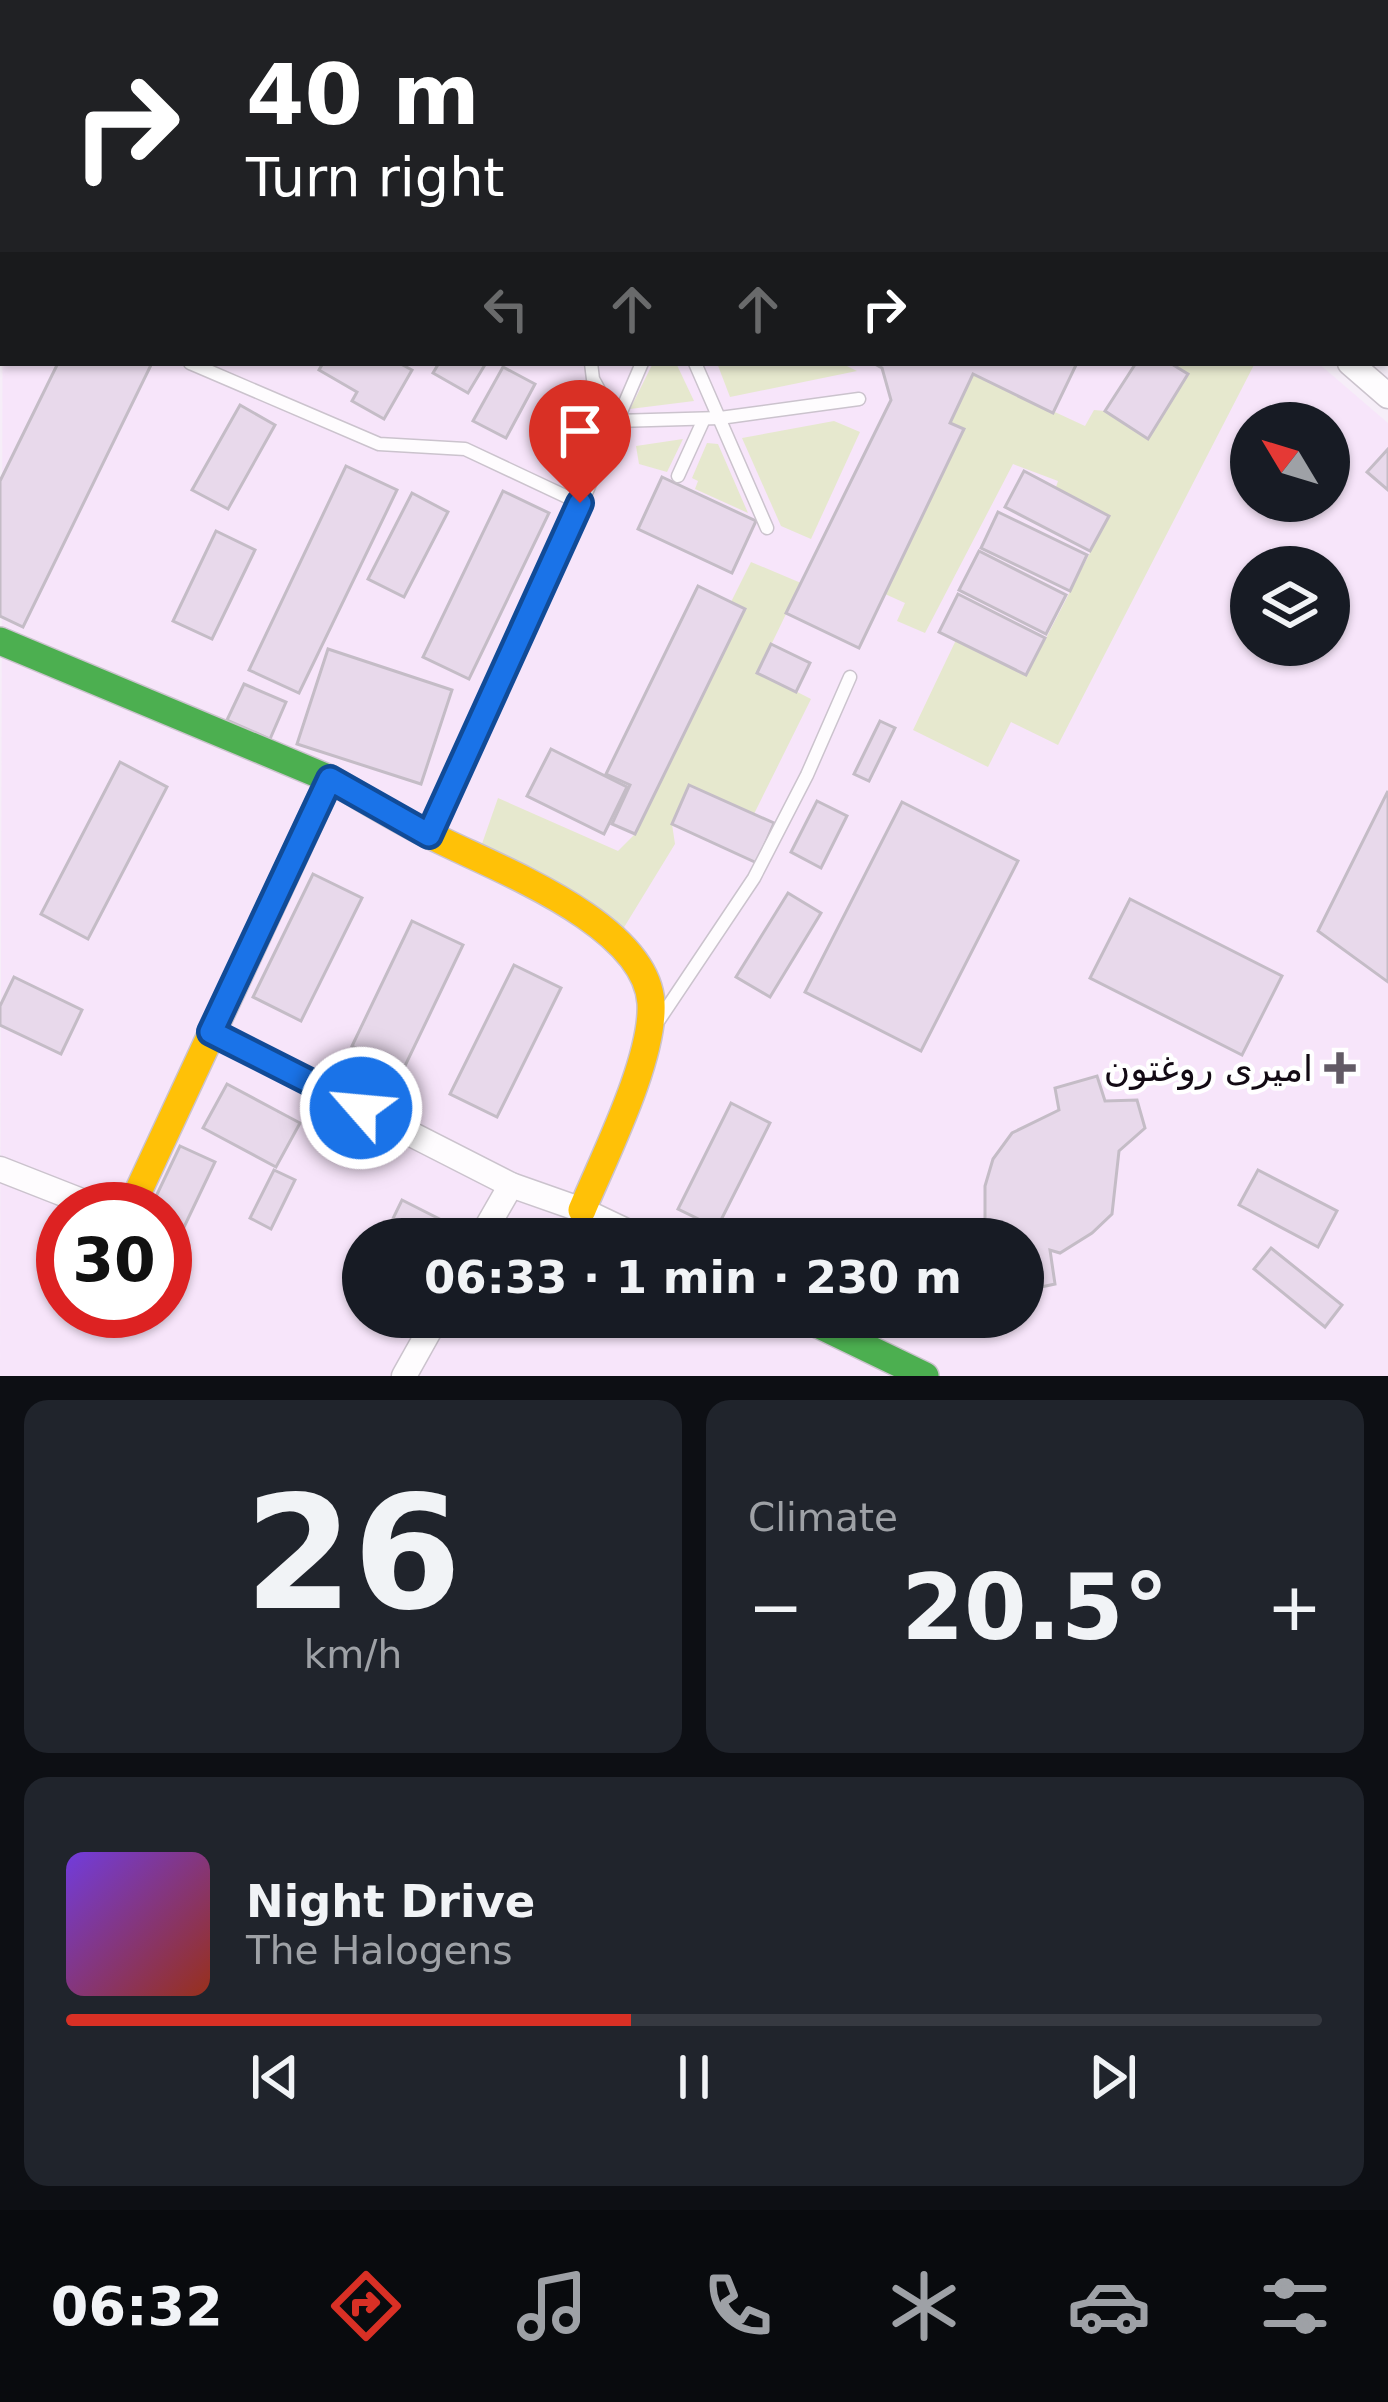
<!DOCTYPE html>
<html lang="en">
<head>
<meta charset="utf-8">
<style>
	:root { --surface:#171b24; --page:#20242c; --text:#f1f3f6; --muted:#9ea1a6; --line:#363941; --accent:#d93025 }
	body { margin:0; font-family:"DejaVu Sans",Cairo,sans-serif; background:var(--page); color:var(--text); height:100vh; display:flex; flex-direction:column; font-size:45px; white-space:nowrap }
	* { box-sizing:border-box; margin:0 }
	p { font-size:39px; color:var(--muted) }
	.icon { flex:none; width:66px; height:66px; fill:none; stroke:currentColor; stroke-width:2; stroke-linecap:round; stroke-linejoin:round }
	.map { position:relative; height:1376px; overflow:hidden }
	.panel { display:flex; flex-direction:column; gap:24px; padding:24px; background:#0d0f14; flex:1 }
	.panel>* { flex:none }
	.guide { position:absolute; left:0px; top:0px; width:1389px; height:366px; box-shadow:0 3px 9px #0004; background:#202124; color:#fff; overflow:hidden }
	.needle { width:78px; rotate:308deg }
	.buttons { position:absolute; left:1230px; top:402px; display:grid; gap:24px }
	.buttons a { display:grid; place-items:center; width:120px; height:120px; border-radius:50%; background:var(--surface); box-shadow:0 3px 9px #0004; font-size:60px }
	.speed { position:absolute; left:36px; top:1182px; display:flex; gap:24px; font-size:60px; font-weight:700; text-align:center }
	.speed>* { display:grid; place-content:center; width:156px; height:156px; border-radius:50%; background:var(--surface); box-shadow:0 3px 9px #0004; line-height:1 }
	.speed .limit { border:18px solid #d22; background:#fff; color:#111 }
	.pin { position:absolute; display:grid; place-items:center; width:102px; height:102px; color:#fff; margin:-123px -51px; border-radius:50% 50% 50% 0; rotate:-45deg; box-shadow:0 0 12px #0007 }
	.pin .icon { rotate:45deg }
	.me { position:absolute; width:132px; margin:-66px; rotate:297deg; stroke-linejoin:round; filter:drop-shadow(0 0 9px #0008) }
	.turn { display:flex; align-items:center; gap:42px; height:252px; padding:0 48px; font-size:54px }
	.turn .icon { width:156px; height:156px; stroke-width:2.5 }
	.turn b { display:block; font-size:84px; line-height:102px }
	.lanes { display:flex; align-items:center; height:114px; padding:0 48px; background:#0003; justify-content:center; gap:60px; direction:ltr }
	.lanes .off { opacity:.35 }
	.big { font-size:90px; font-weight:600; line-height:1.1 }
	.panel .widget { flex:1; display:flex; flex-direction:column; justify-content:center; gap:18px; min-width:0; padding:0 42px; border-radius:24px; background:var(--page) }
	.panel .dial { align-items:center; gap:0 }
	.dial b { font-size:156px; line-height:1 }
	.song { display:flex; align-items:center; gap:36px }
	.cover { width:144px; height:144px; border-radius:18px; background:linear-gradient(135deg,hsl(260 70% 55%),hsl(10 70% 35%)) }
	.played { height:12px; border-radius:6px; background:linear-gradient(90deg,var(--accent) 45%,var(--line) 45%) }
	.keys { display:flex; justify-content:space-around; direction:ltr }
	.heat { display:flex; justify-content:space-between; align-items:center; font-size:66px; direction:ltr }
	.panel .tiles { flex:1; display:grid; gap:24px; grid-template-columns:1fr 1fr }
	.widget:last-child { grid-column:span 2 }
	.trip { position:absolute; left:342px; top:1218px; width:702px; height:120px; border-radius:60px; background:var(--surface); box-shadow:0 3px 9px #0004; font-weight:600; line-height:120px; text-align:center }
	.menu { display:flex; height:192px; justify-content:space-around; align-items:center; background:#090b0e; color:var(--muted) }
	.menu .icon { width:84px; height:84px }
	.menu .active { color:var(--accent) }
	.menu b { font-size:54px; color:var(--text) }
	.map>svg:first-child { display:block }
	.built { fill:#f7e5fa; fill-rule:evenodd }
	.green { fill:#e6e8ce }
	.building { fill:#e8d9eb; stroke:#c4bcc6; stroke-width:3 }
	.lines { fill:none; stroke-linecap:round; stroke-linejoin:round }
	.lane-casing { stroke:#cbc3cd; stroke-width:15 }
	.street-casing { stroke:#cbc3cd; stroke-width:27 }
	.fast-casing { stroke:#cbc3cd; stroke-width:30 }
	.slow-casing { stroke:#cbc3cd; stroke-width:30 }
	.lane { stroke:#fefcfe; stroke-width:12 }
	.street { stroke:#fefcfe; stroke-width:24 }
	.fast { stroke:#4caf50; stroke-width:27 }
	.slow { stroke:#ffc107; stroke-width:27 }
	.route-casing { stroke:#114b97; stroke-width:30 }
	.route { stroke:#1a73e8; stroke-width:21 }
	.poi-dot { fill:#625a64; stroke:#fff; stroke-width:4.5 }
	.labels { text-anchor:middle; stroke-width:9; stroke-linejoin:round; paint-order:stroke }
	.poi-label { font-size:36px; fill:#130a14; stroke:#fff; text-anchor:end }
</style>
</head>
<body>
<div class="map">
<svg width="1388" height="1376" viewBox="0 0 1388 1376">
	<rect width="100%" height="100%" fill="#f6eef8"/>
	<!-- built -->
	<g class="built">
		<polygon points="80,0 914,0 918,3 78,3"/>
		<path d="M3,156V363H1318L1388,423V1376H0ZM1251,423H1329V501H1251ZM1251,567H1329V645H1251ZM63,1209H165V1311H63ZM363,1239H1023V1317H363Z"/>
	</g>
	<!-- green -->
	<g class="green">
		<polygon points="653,363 676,363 694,401 630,409"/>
		<polygon points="717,363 841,363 857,371 730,397"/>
		<polygon points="1170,363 1255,363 1058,745 1011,722 988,767 913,730 956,640 1027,675 1109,516 1056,487 1058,481 1013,464 925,633 897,621 905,603 885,594 964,430 950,423 973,374 1085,426 1094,410 1105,411 1148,438 1188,375"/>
		<polygon points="834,421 860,432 811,539 781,526 742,438"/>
		<polygon points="683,439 667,472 639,464 636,446"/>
		<polygon points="707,443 718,444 748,513 695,489 698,481 692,478"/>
		<polygon points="751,562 801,583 758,672 811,699 754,814 689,785 672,824 675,844 623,929 477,858 498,798 618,851 635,834 745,609 731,602"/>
	</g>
	<!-- building -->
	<g class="building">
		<polygon points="58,363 152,363 23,627 0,616 0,481"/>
		<polygon points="323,363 399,363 412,370 384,419 352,401 357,392 319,370"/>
		<polygon points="439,363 486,363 468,393 433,373"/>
		<polygon points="873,363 1077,363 1053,413 973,374 950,423 964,429 859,648 786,613 891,400 882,368"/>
		<polygon points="1136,363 1170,363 1188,374 1148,439 1105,411"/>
		<polygon points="503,367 535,384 506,438 473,421"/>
		<polygon points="240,405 275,425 228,509 192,490"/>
		<polygon points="1388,449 1388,490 1367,472"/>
		<polygon points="346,466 397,490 299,693 249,670"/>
		<polygon points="1024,471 1109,516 1090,551 1005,507"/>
		<polygon points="662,477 756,521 732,573 638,529"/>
		<polygon points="503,491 549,513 469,679 423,657"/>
		<polygon points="412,493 448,512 404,597 368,579"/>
		<polygon points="998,512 1087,555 1070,591 981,548"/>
		<polygon points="216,531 255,550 212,639 173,621"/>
		<polygon points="979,551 1066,595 1046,634 959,590"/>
		<polygon points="698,586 745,609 635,834 612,824 630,785 606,774"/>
		<polygon points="958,594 1045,638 1026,675 939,632"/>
		<polygon points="771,644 810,663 796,692 757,673"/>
		<polygon points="328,649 452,690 421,784 297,744"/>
		<polygon points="244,684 286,702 270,739 227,720"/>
		<polygon points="880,721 895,728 869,781 854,774"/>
		<polygon points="551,749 627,787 604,834 527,796"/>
		<polygon points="120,762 167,787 88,939 41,914"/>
		<polygon points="689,785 774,823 757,863 672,824"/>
		<polygon points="1388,791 1388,982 1318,931"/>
		<polygon points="817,801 847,816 821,868 791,852"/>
		<polygon points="902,802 1018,861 921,1051 805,992"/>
		<polygon points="313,874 362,898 301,1021 253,997"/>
		<polygon points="788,893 821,913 770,997 736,977"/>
		<polygon points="1130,899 1282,976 1242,1055 1090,978"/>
		<polygon points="412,921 463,945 403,1070 352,1046"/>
		<polygon points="514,965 561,988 497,1117 450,1094"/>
		<polygon points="14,977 82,1010 61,1054 0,1025 0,1006"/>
		<polygon points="1097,1076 1105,1101 1137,1100 1145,1128 1119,1151 1112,1214 1092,1233 1060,1253 1050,1250 1055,1284 1023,1291 1023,1239 968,1239 965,1230 985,1222 985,1186 993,1159 1012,1133 1059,1110 1055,1088"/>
		<polygon points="227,1084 300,1123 276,1167 203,1128"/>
		<polygon points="731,1103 770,1123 717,1228 678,1209"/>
		<polygon points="180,1146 215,1162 165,1267 165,1209 150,1209"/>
		<polygon points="274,1170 295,1180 271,1229 250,1218"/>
		<polygon points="1258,1170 1337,1211 1318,1247 1239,1205"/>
		<polygon points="402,1200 471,1235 469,1239 383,1239"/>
		<polygon points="1271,1248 1342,1305 1325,1327 1254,1269"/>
	</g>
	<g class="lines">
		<defs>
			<g id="lane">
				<polyline points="61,3 63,0"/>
				<polyline points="765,3 767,0"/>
				<polyline points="0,127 3,121"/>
				<polyline points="190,363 379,444 465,449 580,503"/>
				<polyline points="591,363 593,379 616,421"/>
				<polyline points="695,363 767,528"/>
				<polyline points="616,421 720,418 859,399"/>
				<polyline points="678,476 704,419"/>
				<polyline points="429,834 562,549 642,363"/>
				<polyline points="659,1020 754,878 807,775 850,677"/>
			</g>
			<g id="street">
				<polyline points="929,0 932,3"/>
				<polyline points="1189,0 1192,3"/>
				<polyline points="1374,0 1378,3"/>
				<polyline points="1012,3 1014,0"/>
				<polyline points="1286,3 1288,0"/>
				<polyline points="1386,85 1388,82"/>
				<polyline points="1386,135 1388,137"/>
				<polyline points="1350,363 1388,396"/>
				<polyline points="211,1032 511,1185 582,1210 643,1239"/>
				<polyline points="0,1169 102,1209"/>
				<polyline points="480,1239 511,1185"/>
				<polyline points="82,1315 84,1311"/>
				<polyline points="404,1376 437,1317"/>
			</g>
			<g id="fast">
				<polyline points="0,641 330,779"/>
				<polyline points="803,1317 925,1376"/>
			</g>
			<path id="slow" d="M130,1209L330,779C364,798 398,820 434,837C495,868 646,923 651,1003C654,1059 604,1157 582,1210"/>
		</defs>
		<!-- lane casing -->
		<use href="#lane" class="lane-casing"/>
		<!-- street casing -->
		<use href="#street" class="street-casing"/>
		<!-- fast casing -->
		<use href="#fast" class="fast-casing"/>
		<!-- slow casing -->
		<use href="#slow" class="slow-casing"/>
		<!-- lane -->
		<use href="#lane" class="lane"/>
		<!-- street -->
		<use href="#street" class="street"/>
		<!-- fast -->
		<use href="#fast" class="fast"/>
		<!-- slow -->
		<use href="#slow" class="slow"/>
	</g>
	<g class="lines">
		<defs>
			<polyline id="route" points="361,1108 211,1032 330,779 429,835 580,503"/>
		</defs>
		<!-- route casing -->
		<use href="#route" class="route-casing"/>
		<!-- route -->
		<use href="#route" class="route"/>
	</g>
	<!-- markers -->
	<path class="poi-dot" d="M1334 1050h12v12h12v12h-12v12h-12v-12h-12v-12h12z"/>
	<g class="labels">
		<!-- poi labels -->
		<g class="poi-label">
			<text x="1313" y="1081">امیری روغتون</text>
		</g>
	</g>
</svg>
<div class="buttons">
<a><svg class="needle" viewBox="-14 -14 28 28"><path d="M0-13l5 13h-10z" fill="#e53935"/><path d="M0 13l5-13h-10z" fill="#9ea1a6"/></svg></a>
<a><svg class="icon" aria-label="layers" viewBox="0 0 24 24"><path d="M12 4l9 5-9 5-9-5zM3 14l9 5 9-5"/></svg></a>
</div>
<div class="speed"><div class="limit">30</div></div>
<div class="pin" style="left:580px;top:503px;background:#d93025"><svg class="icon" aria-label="arrive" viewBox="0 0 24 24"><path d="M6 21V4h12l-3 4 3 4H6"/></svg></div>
<svg class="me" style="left:361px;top:1108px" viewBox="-20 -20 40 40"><circle r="17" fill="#1a73e8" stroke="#fff" stroke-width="3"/><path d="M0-11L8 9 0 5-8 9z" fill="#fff"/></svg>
<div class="trip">06:33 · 1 min · 230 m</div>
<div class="guide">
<div class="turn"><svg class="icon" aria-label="right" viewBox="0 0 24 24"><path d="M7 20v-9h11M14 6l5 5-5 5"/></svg><div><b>40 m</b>Turn right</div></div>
<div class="lanes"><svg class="icon off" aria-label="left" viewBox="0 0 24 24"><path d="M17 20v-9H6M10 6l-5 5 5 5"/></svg><svg class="icon off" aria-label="ahead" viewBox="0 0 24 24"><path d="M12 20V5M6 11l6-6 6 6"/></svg><svg class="icon off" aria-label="ahead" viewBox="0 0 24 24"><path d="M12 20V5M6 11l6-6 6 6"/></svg><svg class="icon" aria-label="right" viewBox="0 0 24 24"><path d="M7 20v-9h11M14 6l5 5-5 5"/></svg></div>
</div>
</div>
<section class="panel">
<div class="tiles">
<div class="widget dial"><b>26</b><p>km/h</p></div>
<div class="widget"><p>Climate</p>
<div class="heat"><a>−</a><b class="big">20.5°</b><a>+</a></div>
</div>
<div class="widget">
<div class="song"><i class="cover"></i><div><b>Night Drive</b><p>The Halogens</p></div></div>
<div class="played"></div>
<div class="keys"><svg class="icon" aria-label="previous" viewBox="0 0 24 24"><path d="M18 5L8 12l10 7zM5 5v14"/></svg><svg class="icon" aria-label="pause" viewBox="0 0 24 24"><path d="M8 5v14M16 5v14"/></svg><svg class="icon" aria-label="next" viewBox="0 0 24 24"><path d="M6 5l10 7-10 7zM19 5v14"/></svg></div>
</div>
</div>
</section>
<nav class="menu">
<b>06:32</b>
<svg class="icon active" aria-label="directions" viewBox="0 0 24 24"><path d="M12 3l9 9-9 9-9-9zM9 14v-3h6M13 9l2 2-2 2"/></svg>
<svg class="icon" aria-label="music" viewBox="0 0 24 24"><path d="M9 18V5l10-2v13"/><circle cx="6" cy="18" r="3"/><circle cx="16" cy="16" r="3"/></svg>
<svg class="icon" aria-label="phone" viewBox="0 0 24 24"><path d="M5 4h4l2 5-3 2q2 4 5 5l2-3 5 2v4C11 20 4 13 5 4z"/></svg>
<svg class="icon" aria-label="climate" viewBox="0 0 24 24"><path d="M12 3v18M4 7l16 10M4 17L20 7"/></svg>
<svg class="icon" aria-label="car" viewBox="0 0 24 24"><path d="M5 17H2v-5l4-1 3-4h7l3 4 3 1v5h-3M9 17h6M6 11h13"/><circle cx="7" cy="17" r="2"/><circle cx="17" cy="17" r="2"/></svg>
<svg class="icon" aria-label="filters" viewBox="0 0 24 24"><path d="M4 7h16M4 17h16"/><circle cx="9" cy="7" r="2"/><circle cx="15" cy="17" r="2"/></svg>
</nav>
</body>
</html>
